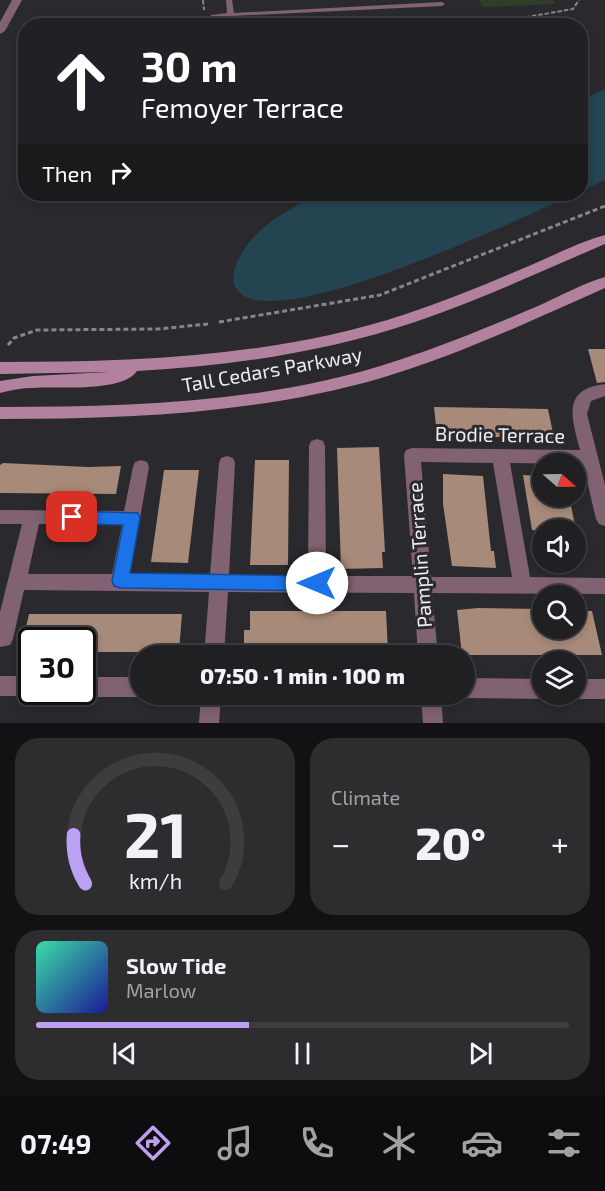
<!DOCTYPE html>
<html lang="en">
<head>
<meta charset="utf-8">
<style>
	:root { --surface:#201f22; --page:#2d2c2f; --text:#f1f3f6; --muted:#a2a2a5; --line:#3d3d40; --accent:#bca0f2 }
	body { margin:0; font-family:"Exo 2",sans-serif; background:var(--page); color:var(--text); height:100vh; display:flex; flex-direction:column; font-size:22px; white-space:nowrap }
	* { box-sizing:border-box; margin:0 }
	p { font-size:20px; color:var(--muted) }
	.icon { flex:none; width:33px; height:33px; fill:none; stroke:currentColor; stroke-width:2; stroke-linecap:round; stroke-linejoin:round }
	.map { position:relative; height:723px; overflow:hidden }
	.panel { display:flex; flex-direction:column; gap:15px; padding:15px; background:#121113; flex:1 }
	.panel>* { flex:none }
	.hud { position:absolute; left:18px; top:18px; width:570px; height:183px; border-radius:24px; box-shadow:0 3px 9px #0003,0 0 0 2px var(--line); background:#202124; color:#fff; overflow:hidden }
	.needle { width:39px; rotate:110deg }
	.buttons { position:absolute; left:532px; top:453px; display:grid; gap:12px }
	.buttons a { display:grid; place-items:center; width:54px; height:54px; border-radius:50%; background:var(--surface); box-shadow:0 3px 9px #0003,0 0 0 2px var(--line); font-size:30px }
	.speed { position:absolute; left:18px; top:627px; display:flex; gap:12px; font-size:30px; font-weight:700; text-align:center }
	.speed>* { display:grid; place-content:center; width:78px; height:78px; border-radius:50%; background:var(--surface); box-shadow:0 3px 9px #0003,0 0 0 2px var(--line); line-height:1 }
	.speed .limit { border:3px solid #111; border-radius:9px; background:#fff; color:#111 }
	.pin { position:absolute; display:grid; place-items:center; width:51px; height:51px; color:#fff; margin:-26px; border-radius:12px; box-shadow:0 3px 9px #0006 }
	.me { position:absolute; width:66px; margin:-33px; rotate:270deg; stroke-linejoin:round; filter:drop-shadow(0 0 4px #0008) }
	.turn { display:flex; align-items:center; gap:21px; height:126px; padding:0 24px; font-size:27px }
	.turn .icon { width:78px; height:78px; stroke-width:2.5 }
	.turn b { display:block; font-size:42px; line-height:51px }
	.then { display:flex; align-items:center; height:57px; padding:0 24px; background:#0003; gap:12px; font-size:22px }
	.big { font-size:45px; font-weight:800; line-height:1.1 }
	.panel .card { flex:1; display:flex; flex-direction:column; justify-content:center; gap:9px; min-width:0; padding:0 21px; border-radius:24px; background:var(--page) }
	.panel .dial { align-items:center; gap:0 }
	.dial svg { height:156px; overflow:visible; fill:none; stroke:var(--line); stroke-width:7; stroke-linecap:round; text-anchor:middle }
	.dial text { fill:var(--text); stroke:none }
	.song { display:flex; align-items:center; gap:18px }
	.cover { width:72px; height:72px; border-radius:9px; background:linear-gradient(135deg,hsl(160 70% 55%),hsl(240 70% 35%)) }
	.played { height:6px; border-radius:3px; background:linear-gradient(90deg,var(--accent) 40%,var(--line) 40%) }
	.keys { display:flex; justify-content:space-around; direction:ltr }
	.heat { display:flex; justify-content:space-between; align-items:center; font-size:33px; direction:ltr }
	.panel .tiles { flex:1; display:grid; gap:15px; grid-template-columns:1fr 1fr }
	.card:last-child { grid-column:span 2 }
	.trip { position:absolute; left:130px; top:645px; width:345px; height:60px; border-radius:30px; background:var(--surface); box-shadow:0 3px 9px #0003,0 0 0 2px var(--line); font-weight:800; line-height:60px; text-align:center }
	.dock { display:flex; height:96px; justify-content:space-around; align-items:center; background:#0d0c0e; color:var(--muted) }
	.dock .icon { width:42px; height:42px }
	.dock .current { color:var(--accent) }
	.dock b { font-size:27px; color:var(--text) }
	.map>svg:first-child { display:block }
	.green { fill:#303d2a }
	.water { fill:#234450 }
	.building { fill:#a78a79 }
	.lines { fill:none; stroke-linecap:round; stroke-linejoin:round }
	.path-far1 { stroke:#868589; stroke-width:2; stroke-dasharray:4.5 2; stroke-linecap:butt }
	.path { stroke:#868589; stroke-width:3; stroke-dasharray:5 3; stroke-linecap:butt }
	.service { fill:#816273; fill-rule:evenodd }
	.minor { fill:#816273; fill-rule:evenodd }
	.secondary { fill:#b2819d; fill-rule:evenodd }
	.route { fill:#1a73e8; stroke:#114b97; stroke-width:1.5 }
	.labels { text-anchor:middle; stroke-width:6; stroke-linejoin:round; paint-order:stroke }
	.street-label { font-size:20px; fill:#edecef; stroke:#2a292d }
</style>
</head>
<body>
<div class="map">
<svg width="605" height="723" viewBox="0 0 605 723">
	<rect width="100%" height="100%" fill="#2a292d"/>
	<!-- green -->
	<polygon class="green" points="479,0 553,0 556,4 483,7"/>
	<!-- water -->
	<g class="water">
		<polygon points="605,89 605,180 581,191 581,101"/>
		<path d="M319,194H575C525,216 276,336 238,291C229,281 234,269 239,258C256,225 288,210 319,194Z"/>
	</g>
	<!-- building -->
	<g class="building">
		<polygon points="588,349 605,349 605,382 597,383"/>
		<polygon points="434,407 548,409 554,438 437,436"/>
		<polygon points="379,447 385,552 382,552 383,568 341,569 337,448"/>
		<polygon points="255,460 289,460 288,565 250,565"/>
		<polygon points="3,463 88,467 121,466 116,494 0,493 0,465"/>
		<polygon points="164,470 199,470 188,563 151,562"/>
		<polygon points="443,474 483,476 491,551 494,551 496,568 452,566 443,504"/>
		<polygon points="523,475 543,476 543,496 569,496 576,530 532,530"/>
		<polygon points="478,608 543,609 543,628 576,628 576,611 592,611 602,655 462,655 457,610"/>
		<polygon points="250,611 386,611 388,652 248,654 249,644 244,644 244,630 250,630"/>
		<polygon points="29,614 182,614 179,652 82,652 82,640 23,640"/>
	</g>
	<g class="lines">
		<!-- path-far1 -->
		<g class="path-far1">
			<polyline points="203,0 204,10"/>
			<polyline points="428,18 521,18 573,9 579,0"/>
		</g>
		<!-- path -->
		<g class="path">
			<polyline points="219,322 380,295 605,206"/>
			<polyline points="8,345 14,338 37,330 158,329 208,324"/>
		</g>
		<!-- service -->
		<polygon class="service" points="226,0 232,0 234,13 442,2 445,4 442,6 211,17 211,15 227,13"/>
		<!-- minor -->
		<g class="minor">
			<polygon points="12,0 22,0 5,31 0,34 0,22"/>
			<path d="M605,384V396L591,401L587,414L605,485V526L599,524L596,519L583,464L510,463L530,577L605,578V594L432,593L438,656H418L414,593L228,592L224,656H204L209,592L24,590L13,639L10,645L0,647V612L22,524H0V510L124,511L133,467L135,462L141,460L147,462L149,467L130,575H210L219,463L221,458L227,456L233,458L235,463L229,575L308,576L309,446L311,441L317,439L323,441L325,446L326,576H413L404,455L406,450L412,448L580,450C572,419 561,389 605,384ZM421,462L493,463L512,577H431ZM39,524L122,525L112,574H28Z"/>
			<polygon points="0,676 32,676 32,692 40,692 32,696 0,696"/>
			<polygon points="82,677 141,677 141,694 146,694 141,697 82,697 74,692 82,692"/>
			<polygon points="465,678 543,679 543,694 551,694 543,699 465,698 458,694 465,694"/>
			<polygon points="576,679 605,679 605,699 576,699 569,696 576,694"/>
			<polygon points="201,694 221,694 219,723 199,723"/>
			<polygon points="421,694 441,694 443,723 423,723"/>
		</g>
		<!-- secondary -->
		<g class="secondary">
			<path d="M605,235V244C542,271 480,300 415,322C326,352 231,366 137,371C122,393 57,386 33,388C21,388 11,390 0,393V381L33,376L109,372L0,374V362C136,362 276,357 406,314C451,299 494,281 538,262C559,253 582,241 605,235Z"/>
			<path d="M605,277V288C531,321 456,356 378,379C255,414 127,419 0,419V407C134,407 270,403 399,360C446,345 493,325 538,306C560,296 582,284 605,277Z"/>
		</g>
	</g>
	<!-- route -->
	<polygon class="route" points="72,511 138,513 140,518 130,573 317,576 323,578 325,583 323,589 317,591 120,588 114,586 112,581 123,525 72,524 66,522 64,517 66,513"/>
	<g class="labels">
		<!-- street labels -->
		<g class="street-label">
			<text transform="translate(272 370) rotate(-10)" y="7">Tall Cedars Parkway</text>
			<text transform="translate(500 435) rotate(1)" y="7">Brodie Terrace</text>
			<text transform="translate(420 555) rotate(-94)" y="7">Pamplin Terrace</text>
		</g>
	</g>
</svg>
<div class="buttons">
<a><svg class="needle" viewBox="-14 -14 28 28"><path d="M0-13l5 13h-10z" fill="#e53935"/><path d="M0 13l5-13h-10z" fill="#a2a2a5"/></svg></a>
<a><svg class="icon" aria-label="sound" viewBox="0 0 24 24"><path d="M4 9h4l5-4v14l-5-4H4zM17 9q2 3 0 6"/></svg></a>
<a><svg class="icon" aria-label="search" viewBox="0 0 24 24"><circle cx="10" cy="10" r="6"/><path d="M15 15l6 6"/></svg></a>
<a><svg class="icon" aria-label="layers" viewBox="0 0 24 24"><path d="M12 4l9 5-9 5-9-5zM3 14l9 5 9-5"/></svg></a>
</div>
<div class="speed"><div class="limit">30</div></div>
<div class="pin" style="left:72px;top:517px;background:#d93025"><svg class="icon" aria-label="arrive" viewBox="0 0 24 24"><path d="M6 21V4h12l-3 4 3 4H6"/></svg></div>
<svg class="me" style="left:317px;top:583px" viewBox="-20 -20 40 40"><circle r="19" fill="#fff"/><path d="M0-13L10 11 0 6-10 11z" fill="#1a73e8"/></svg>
<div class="trip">07:50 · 1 min · 100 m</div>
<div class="hud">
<div class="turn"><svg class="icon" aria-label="ahead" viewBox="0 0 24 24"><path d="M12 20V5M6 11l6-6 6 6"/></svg><div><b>30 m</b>Femoyer Terrace</div></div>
<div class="then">Then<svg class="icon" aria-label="right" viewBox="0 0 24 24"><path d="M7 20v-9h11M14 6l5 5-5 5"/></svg></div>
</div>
</div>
<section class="panel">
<div class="tiles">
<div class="card dial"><svg viewBox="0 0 100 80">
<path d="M14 69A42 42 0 1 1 86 69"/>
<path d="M14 69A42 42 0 0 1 8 44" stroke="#bca0f2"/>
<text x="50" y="56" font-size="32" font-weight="700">21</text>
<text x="50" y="72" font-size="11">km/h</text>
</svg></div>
<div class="card"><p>Climate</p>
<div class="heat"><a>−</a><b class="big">20°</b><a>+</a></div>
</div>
<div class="card">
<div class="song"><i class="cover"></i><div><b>Slow Tide</b><p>Marlow</p></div></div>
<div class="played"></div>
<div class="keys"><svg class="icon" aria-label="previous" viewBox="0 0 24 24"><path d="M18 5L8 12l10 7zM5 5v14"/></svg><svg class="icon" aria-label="pause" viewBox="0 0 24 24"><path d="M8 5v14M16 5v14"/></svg><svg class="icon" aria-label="next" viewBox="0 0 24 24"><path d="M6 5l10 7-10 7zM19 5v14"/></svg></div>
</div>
</div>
</section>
<nav class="dock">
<b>07:49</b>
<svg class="icon current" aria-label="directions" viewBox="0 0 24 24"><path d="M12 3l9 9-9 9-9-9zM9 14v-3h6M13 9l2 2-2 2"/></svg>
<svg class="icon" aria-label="music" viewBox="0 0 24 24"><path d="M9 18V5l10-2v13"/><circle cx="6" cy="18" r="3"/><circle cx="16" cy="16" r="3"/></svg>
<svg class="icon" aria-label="phone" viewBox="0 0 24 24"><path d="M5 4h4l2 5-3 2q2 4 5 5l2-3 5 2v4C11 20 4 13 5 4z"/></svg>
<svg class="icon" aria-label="climate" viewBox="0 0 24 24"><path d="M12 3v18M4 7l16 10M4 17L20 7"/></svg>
<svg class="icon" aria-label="car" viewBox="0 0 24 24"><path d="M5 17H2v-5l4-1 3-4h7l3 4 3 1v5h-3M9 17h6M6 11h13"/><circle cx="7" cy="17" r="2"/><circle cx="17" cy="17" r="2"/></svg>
<svg class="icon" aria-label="filters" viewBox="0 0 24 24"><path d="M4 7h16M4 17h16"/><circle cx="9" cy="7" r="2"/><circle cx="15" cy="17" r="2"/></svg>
</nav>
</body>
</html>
